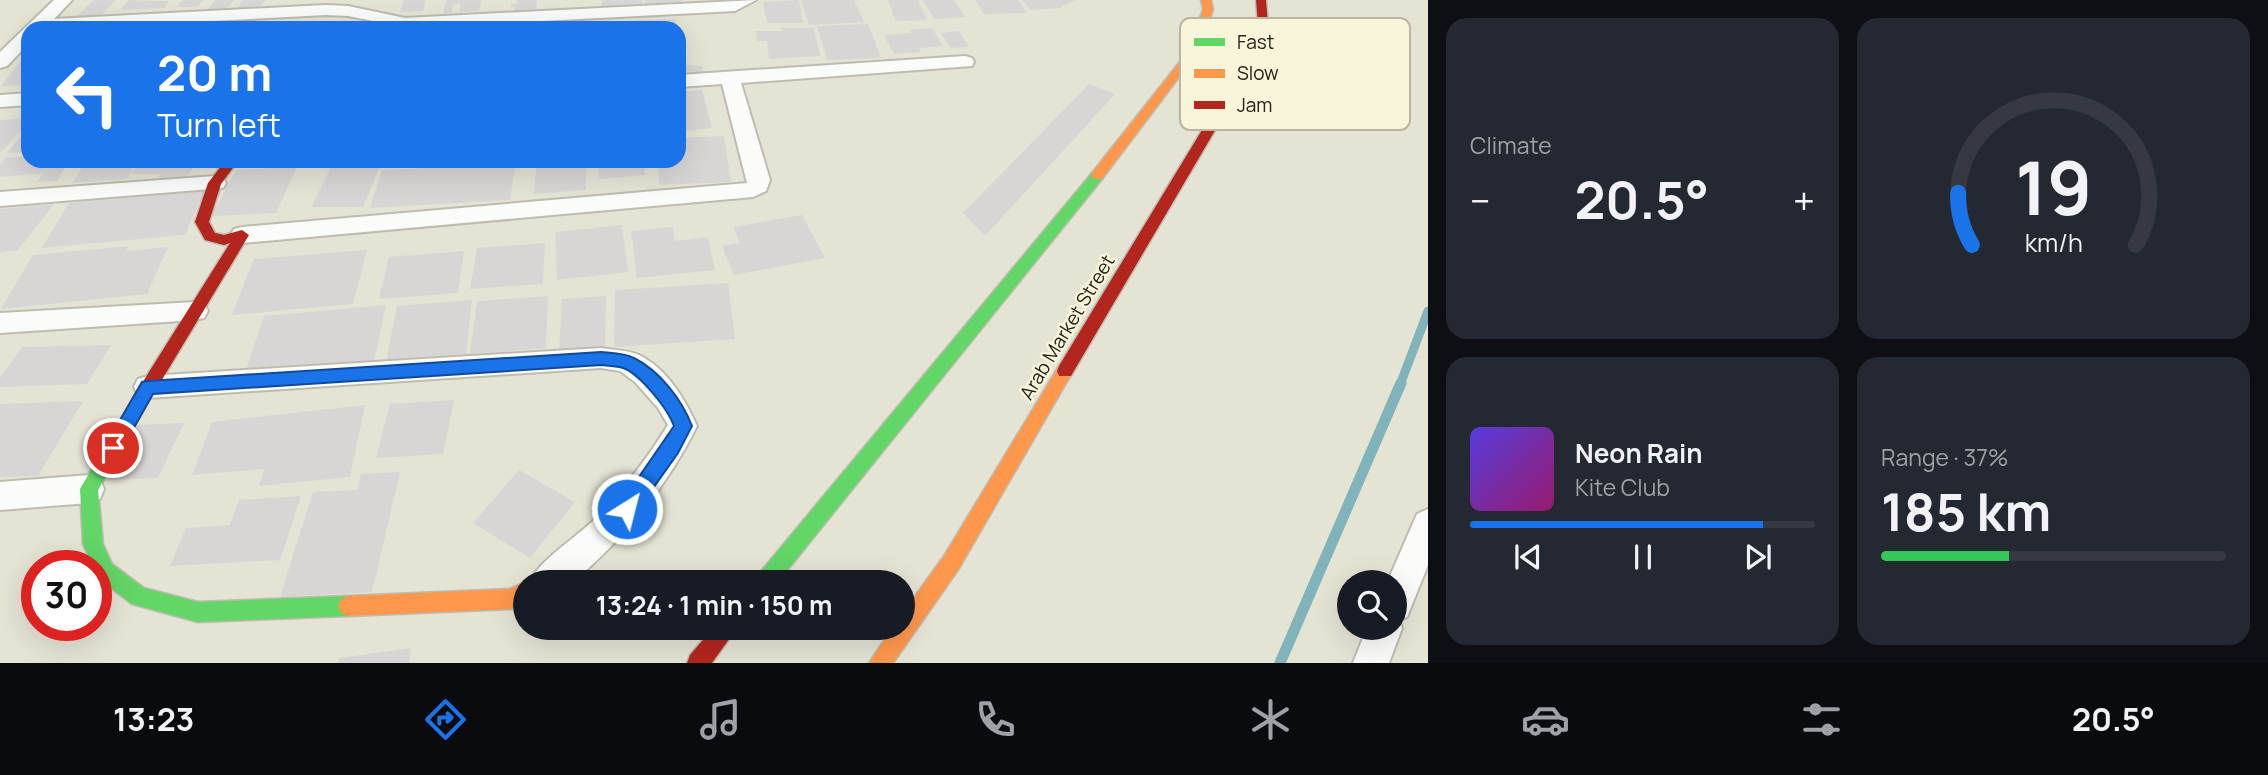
<!DOCTYPE html>
<html lang="en">
<head>
<meta charset="utf-8">
<style>
	:root { --surface:#171b24; --page:#242831; --text:#f1f3f6; --muted:#9ea1a6; --line:#363941; --accent:#1a73e8 }
	body { margin:0; font-family:Manrope,sans-serif; background:var(--page); color:var(--text); height:100vh; display:flex; flex-direction:column; font-size:26px; white-space:nowrap }
	* { box-sizing:border-box; margin:0 }
	p { font-size:23px; color:var(--muted) }
	.icon { flex:none; width:38px; height:38px; fill:none; stroke:currentColor; stroke-width:2; stroke-linecap:round; stroke-linejoin:round }
	.map { position:relative; flex:1; overflow:hidden }
	.details { display:flex; flex-direction:column; gap:18px; padding:18px; background:#0d0f14; width:840px }
	.details>* { flex:none }
	.hud { position:absolute; left:21px; top:21px; width:665px; height:147px; border-radius:21px; box-shadow:0 7px 28px #0002; background:#1a73e8; color:#fff; overflow:hidden }
	.buttons { position:absolute; left:1337px; top:570px; display:grid; gap:14px }
	.buttons a { display:grid; place-items:center; width:70px; height:70px; border-radius:50%; background:var(--surface); box-shadow:0 7px 28px #0002; font-size:35px }
	.speed { position:absolute; left:21px; top:550px; display:flex; gap:14px; font-size:35px; font-weight:700; text-align:center }
	.speed>* { display:grid; place-content:center; width:91px; height:91px; border-radius:50%; background:var(--surface); box-shadow:0 7px 28px #0002; line-height:1 }
	.speed .limit { border:10px solid #d22; background:#fff; color:#111 }
	.pin { position:absolute; display:grid; place-items:center; width:60px; height:60px; color:#fff; margin:-30px; border:4px solid #fff; border-radius:50%; box-shadow:0 2px 7px #0007 }
	.me { position:absolute; width:77px; margin:-38px; rotate:36deg; stroke-linejoin:round; filter:drop-shadow(0 0 5px #0008) }
	.turn { display:flex; align-items:center; gap:24px; height:147px; padding:0 21px; font-size:32px }
	.turn .icon { width:91px; height:91px; stroke-width:2.5 }
	.turn b { display:block; font-size:49px; line-height:60px }
	.big { font-size:52px; font-weight:700; line-height:1.1 }
	.details .card { flex:1; display:flex; flex-direction:column; justify-content:center; gap:10px; min-width:0; padding:0 24px; border-radius:21px; background:var(--page) }
	.details .dial { align-items:center; gap:0 }
	.dial svg { height:182px; overflow:visible; fill:none; stroke:var(--line); stroke-width:7; stroke-linecap:round; text-anchor:middle }
	.dial text { fill:var(--text); stroke:none }
	.song { display:flex; align-items:center; gap:21px }
	.cover { width:84px; height:84px; border-radius:10px; background:linear-gradient(135deg,hsl(250 70% 55%),hsl(320 70% 35%)) }
	.played { height:7px; border-radius:4px; background:linear-gradient(90deg,var(--accent) 85%,var(--line) 85%) }
	.keys { display:flex; justify-content:space-around; direction:ltr }
	.heat { display:flex; justify-content:space-between; align-items:center; font-size:38px; direction:ltr }
	.charge { height:10px; border-radius:5px; background:linear-gradient(90deg,#34c759 37%,var(--line) 0) }
	.details .tiles { flex:1; display:grid; gap:18px; grid-template-columns:repeat(2,1fr) }
	.trip { position:absolute; left:513px; top:570px; width:402px; height:70px; border-radius:35px; background:var(--surface); box-shadow:0 7px 28px #0002; font-weight:700; line-height:70px; text-align:center }
	.tab-bar { display:flex; height:112px; justify-content:space-around; align-items:center; background:#090b0e; color:var(--muted) }
	.tab-bar .icon { width:49px; height:49px }
	.tab-bar .selected { color:var(--accent) }
	.tab-bar b { font-size:32px; color:var(--text) }
	main { display:flex; flex:1; min-height:0 }
	.map>svg:first-child { display:block }
	.lines { fill:none; stroke-linecap:round; stroke-linejoin:round }
	.stream-far1 { stroke:#81b3bb; stroke-width:9 }
	.stream { stroke:#81b3bb; stroke-width:11 }
	.building { fill:#d7d6d5 }
	.street-casing { stroke:#bebcb0; stroke-width:4 }
	.fast-casing { stroke:#bebcb0; stroke-width:3 }
	.slow-casing { stroke:#bebcb0; stroke-width:3 }
	.jam-casing { stroke:#bebcb0; stroke-width:3 }
	.street { fill:#fbfbf9; fill-rule:evenodd }
	.fast { fill:#63d668; fill-rule:evenodd }
	.slow { fill:#ff974d; fill-rule:evenodd }
	.jam { fill:#b3261e; fill-rule:evenodd }
	.route { fill:#1a73e8; stroke:#114b97; stroke-width:2 }
	.labels { text-anchor:middle; stroke-width:5; stroke-linejoin:round; paint-order:stroke }
	.street-label { font-size:19px; fill:#232218; stroke:#f9f5da }
	.key { fill:#f9f5da; stroke:#b9b6a0; stroke-width:2 }
	.key-label { font-size:19px; fill:#232218 }
</style>
</head>
<body>
<main>
<div class="map">
<svg width="1428" height="663" viewBox="0 0 1428 663">
	<rect width="100%" height="100%" fill="#e5e3d4"/>
	<g class="lines">
		<!-- stream-far1 -->
		<polyline class="stream-far1" points="1400,385 1428,311"/>
		<!-- stream -->
		<polyline class="stream" points="1280,663 1401,383"/>
	</g>
	<!-- building -->
	<g class="building">
		<polygon points="94,0 116,0 100,16 77,16"/>
		<polygon points="129,0 156,1 169,1 164,8 121,10"/>
		<polygon points="183,0 203,0 197,7 177,7"/>
		<polygon points="215,0 234,0 227,9 207,10"/>
		<polygon points="243,0 265,0 260,8 237,9"/>
		<polygon points="404,0 426,0 423,11 400,12"/>
		<polygon points="447,0 481,0 479,11 459,12 461,4 454,4 451,13 443,13"/>
		<polygon points="517,0 537,0 536,11 514,12 515,7 511,7 511,4 517,4"/>
		<polygon points="603,0 642,0 643,4 601,6"/>
		<polygon points="645,0 682,0 683,2 645,4"/>
		<polygon points="799,0 803,23 767,23 763,2"/>
		<polygon points="801,0 854,0 864,22 809,25"/>
		<polygon points="888,0 918,0 927,20 896,21"/>
		<polygon points="923,0 954,0 965,17 934,19"/>
		<polygon points="975,0 1018,0 1027,13 984,14"/>
		<polygon points="1022,0 1076,0 1060,7 1062,8 1030,10"/>
		<polygon points="676,19 676,28 621,28 621,21"/>
		<polygon points="868,24 881,58 827,60 817,26"/>
		<polygon points="782,28 814,28 820,56 769,59 767,41 757,41 756,31 782,31"/>
		<polygon points="932,28 943,46 919,48 921,52 894,54 884,35 912,33 910,30"/>
		<polygon points="959,31 969,47 951,48 941,33"/>
		<polygon points="23,58 28,58 28,85 1,86"/>
		<polygon points="683,65 703,66 701,79 680,78"/>
		<polygon points="1089,84 1115,94 985,236 963,213"/>
		<polygon points="702,90 712,128 679,132 679,92"/>
		<polygon points="28,118 28,123 0,153 0,120"/>
		<polygon points="28,127 28,152 7,153"/>
		<polygon points="724,136 731,182 659,185 658,161 679,161 679,138"/>
		<polygon points="28,156 28,161 69,161 57,181 37,182 43,173 0,177 0,165 5,158"/>
		<polygon points="86,161 136,161 127,179 72,183"/>
		<polygon points="141,161 197,161 187,178 157,179 161,174 131,174"/>
		<polygon points="334,161 382,161 363,207 311,207"/>
		<polygon points="516,161 510,200 370,208 382,170 423,168 424,162"/>
		<polygon points="537,161 586,161 586,190 534,194"/>
		<polygon points="598,161 644,161 645,175 599,179"/>
		<polygon points="297,167 276,213 211,216 236,170"/>
		<polygon points="204,191 185,235 42,248 69,203"/>
		<polygon points="54,204 18,250 0,252 0,209"/>
		<polygon points="802,215 825,258 734,275 722,246 740,243 733,227"/>
		<polygon points="622,225 628,272 557,280 555,232"/>
		<polygon points="673,227 675,241 708,237 715,270 637,278 631,231"/>
		<polygon points="545,243 543,284 470,289 477,248"/>
		<polygon points="129,246 126,251 168,247 147,294 1,309 33,255"/>
		<polygon points="367,250 353,304 232,315 254,259"/>
		<polygon points="464,251 458,293 379,299 389,257"/>
		<polygon points="728,283 735,339 614,347 615,290"/>
		<polygon points="548,296 546,348 470,354 477,301"/>
		<polygon points="606,296 605,350 559,353 562,299"/>
		<polygon points="472,300 466,354 386,362 397,306"/>
		<polygon points="386,305 374,361 245,373 264,316"/>
		<polygon points="111,345 87,384 0,387 0,378 22,347"/>
		<polygon points="454,400 443,454 376,458 390,404"/>
		<polygon points="83,401 38,476 0,477 0,404"/>
		<polygon points="365,405 350,477 259,486 264,469 192,475 212,422"/>
		<polygon points="184,423 158,478 107,480 135,425"/>
		<polygon points="519,470 575,502 530,558 473,523"/>
		<polygon points="400,472 372,592 280,597 313,492 357,490 361,474"/>
		<polygon points="301,496 280,560 170,566 186,528 230,525 239,500"/>
		<polygon points="411,648 409,663 338,663 339,658"/>
	</g>
	<g class="lines">
		<defs>
			<g id="street">
				<polygon points="54,0 72,0 54,19 326,5 348,6 405,18 756,0 735,11 409,28 348,16 326,15 79,28 28,28 28,44 7,66 0,68 0,52"/>
				<polygon points="965,56 972,58 974,62 972,66 741,83 770,180 766,191 753,197 242,243 234,241 230,235 234,229 242,227 747,183 722,84 679,87 679,75"/>
				<polygon points="28,93 28,105 0,107 0,95"/>
				<polygon points="215,176 223,178 226,183 223,188 0,206 0,192"/>
				<polygon points="195,302 204,304 208,311 204,318 195,320 0,333 0,313"/>
				<path d="M601,348C614,350 627,350 639,355C666,368 685,399 697,426C667,487 623,539 572,583H529C539,560 576,538 595,519C623,490 647,459 668,425L658,408L635,382L620,371L601,368L148,398L138,395L134,387L138,379L148,376Z"/>
				<polygon points="89,475 100,479 104,489 100,499 89,503 0,510 0,482"/>
				<polygon points="1428,509 1428,565 1407,617 1399,620 1402,628 1389,663 1353,663 1367,628 1395,628 1395,583 1387,583 1417,514"/>
			</g>
			<g id="fast">
				<polygon points="1097,172 1102,173 1102,179 777,583 754,583 757,576 1092,173"/>
				<polygon points="145,386 151,388 153,393 98,490 103,544 112,564 144,588 198,602 348,596 355,599 358,606 355,613 348,616 198,622 132,604 98,578 96,565 93,565 83,544 80,489 139,388"/>
			</g>
			<g id="slow">
				<polygon points="1201,0 1211,0 1213,9 1200,49 1102,179 1092,179 1092,173 1190,49 1203,9"/>
				<polygon points="1065,365 1071,366 1073,371 958,570 893,663 869,663 892,628 903,628 903,613 944,556 1059,366"/>
				<polygon points="525,582 525,603 511,609 348,616 341,613 338,606 341,599 348,596 510,589"/>
			</g>
			<g id="jam">
				<polygon points="1256,0 1266,0 1268,25 1254,64 1071,376 1059,376 1057,371 1059,366 1242,64 1258,25"/>
				<polygon points="225,161 238,161 221,184 209,222 215,233 224,235 242,230 249,235 151,398 145,400 139,398 137,393 139,388 230,243 224,245 205,240 195,222 208,183"/>
				<polygon points="713,628 737,628 712,663 687,663 690,655"/>
			</g>
		</defs>
		<!-- street casing -->
		<use href="#street" class="street-casing"/>
		<!-- fast casing -->
		<use href="#fast" class="fast-casing"/>
		<!-- slow casing -->
		<use href="#slow" class="slow-casing"/>
		<!-- jam casing -->
		<use href="#jam" class="jam-casing"/>
		<!-- street -->
		<use href="#street" class="street"/>
		<!-- fast -->
		<use href="#fast" class="fast"/>
		<!-- slow -->
		<use href="#slow" class="slow"/>
		<!-- jam -->
		<use href="#jam" class="jam"/>
	</g>
	<!-- route -->
	<path class="route" d="M601,352C611,353 625,353 634,358C660,371 682,400 692,426L678,453L634,515L627,518L621,515L618,509L621,503L674,426C668,409 640,374 623,368C617,366 608,366 601,365L153,394L119,454L113,456L107,454L104,448L142,382L148,381Z"/>
	<g class="labels">
		<!-- street labels -->
		<g class="street-label">
			<text transform="translate(1067 327) rotate(-59)" y="7">Arab Market Street</text>
		</g>
	</g>
	<!-- legend -->
	<rect x="1180" y="18" width="230" height="112" rx="10" class="key"/>
	<rect x="1194" y="38" width="31" height="8" fill="#63d668"/>
	<rect x="1194" y="69" width="31" height="9" fill="#ff974d"/>
	<rect x="1194" y="101" width="31" height="8" fill="#b3261e"/>
	<g class="key-label">
		<text x="1237" y="49">Fast</text>
		<text x="1237" y="80">Slow</text>
		<text x="1237" y="112">Jam</text>
	</g>
</svg>
<div class="buttons">
<a><svg class="icon" aria-label="search" viewBox="0 0 24 24"><circle cx="10" cy="10" r="6"/><path d="M15 15l6 6"/></svg></a>
</div>
<div class="speed"><div class="limit">30</div></div>
<div class="pin" style="left:113px;top:448px;background:#d93025"><svg class="icon" aria-label="arrive" viewBox="0 0 24 24"><path d="M6 21V4h12l-3 4 3 4H6"/></svg></div>
<svg class="me" style="left:627px;top:509px" viewBox="-20 -20 40 40"><circle r="17" fill="#1a73e8" stroke="#fff" stroke-width="3"/><path d="M0-11L8 9 0 5-8 9z" fill="#fff"/></svg>
<div class="trip">13:24 · 1 min · 150 m</div>
<div class="hud">
<div class="turn"><svg class="icon" aria-label="left" viewBox="0 0 24 24"><path d="M17 20v-9H6M10 6l-5 5 5 5"/></svg><div><b>20 m</b>Turn left</div></div>
</div>
</div>
<section class="details">
<div class="tiles">
<div class="card"><p>Climate</p>
<div class="heat"><a>−</a><b class="big">20.5°</b><a>+</a></div>
</div>
<div class="card dial"><svg viewBox="0 0 100 80">
<path d="M14 69A42 42 0 1 1 86 69"/>
<path d="M14 69A42 42 0 0 1 8 46" stroke="#1a73e8"/>
<text x="50" y="56" font-size="32" font-weight="700">19</text>
<text x="50" y="72" font-size="11">km/h</text>
</svg></div>
<div class="card">
<div class="song"><i class="cover"></i><div><b>Neon Rain</b><p>Kite Club</p></div></div>
<div class="played"></div>
<div class="keys"><svg class="icon" aria-label="previous" viewBox="0 0 24 24"><path d="M18 5L8 12l10 7zM5 5v14"/></svg><svg class="icon" aria-label="pause" viewBox="0 0 24 24"><path d="M8 5v14M16 5v14"/></svg><svg class="icon" aria-label="next" viewBox="0 0 24 24"><path d="M6 5l10 7-10 7zM19 5v14"/></svg></div>
</div>
<div class="card"><p>Range · 37%</p><b class="big">185 km</b><div class="charge"></div></div>
</div>
</section>
</main>
<nav class="tab-bar">
<b>13:23</b>
<svg class="icon selected" aria-label="directions" viewBox="0 0 24 24"><path d="M12 3l9 9-9 9-9-9zM9 14v-3h6M13 9l2 2-2 2"/></svg>
<svg class="icon" aria-label="music" viewBox="0 0 24 24"><path d="M9 18V5l10-2v13"/><circle cx="6" cy="18" r="3"/><circle cx="16" cy="16" r="3"/></svg>
<svg class="icon" aria-label="phone" viewBox="0 0 24 24"><path d="M5 4h4l2 5-3 2q2 4 5 5l2-3 5 2v4C11 20 4 13 5 4z"/></svg>
<svg class="icon" aria-label="climate" viewBox="0 0 24 24"><path d="M12 3v18M4 7l16 10M4 17L20 7"/></svg>
<svg class="icon" aria-label="car" viewBox="0 0 24 24"><path d="M5 17H2v-5l4-1 3-4h7l3 4 3 1v5h-3M9 17h6M6 11h13"/><circle cx="7" cy="17" r="2"/><circle cx="17" cy="17" r="2"/></svg>
<svg class="icon" aria-label="filters" viewBox="0 0 24 24"><path d="M4 7h16M4 17h16"/><circle cx="9" cy="7" r="2"/><circle cx="15" cy="17" r="2"/></svg>
<b>20.5°</b>
</nav>
</body>
</html>
